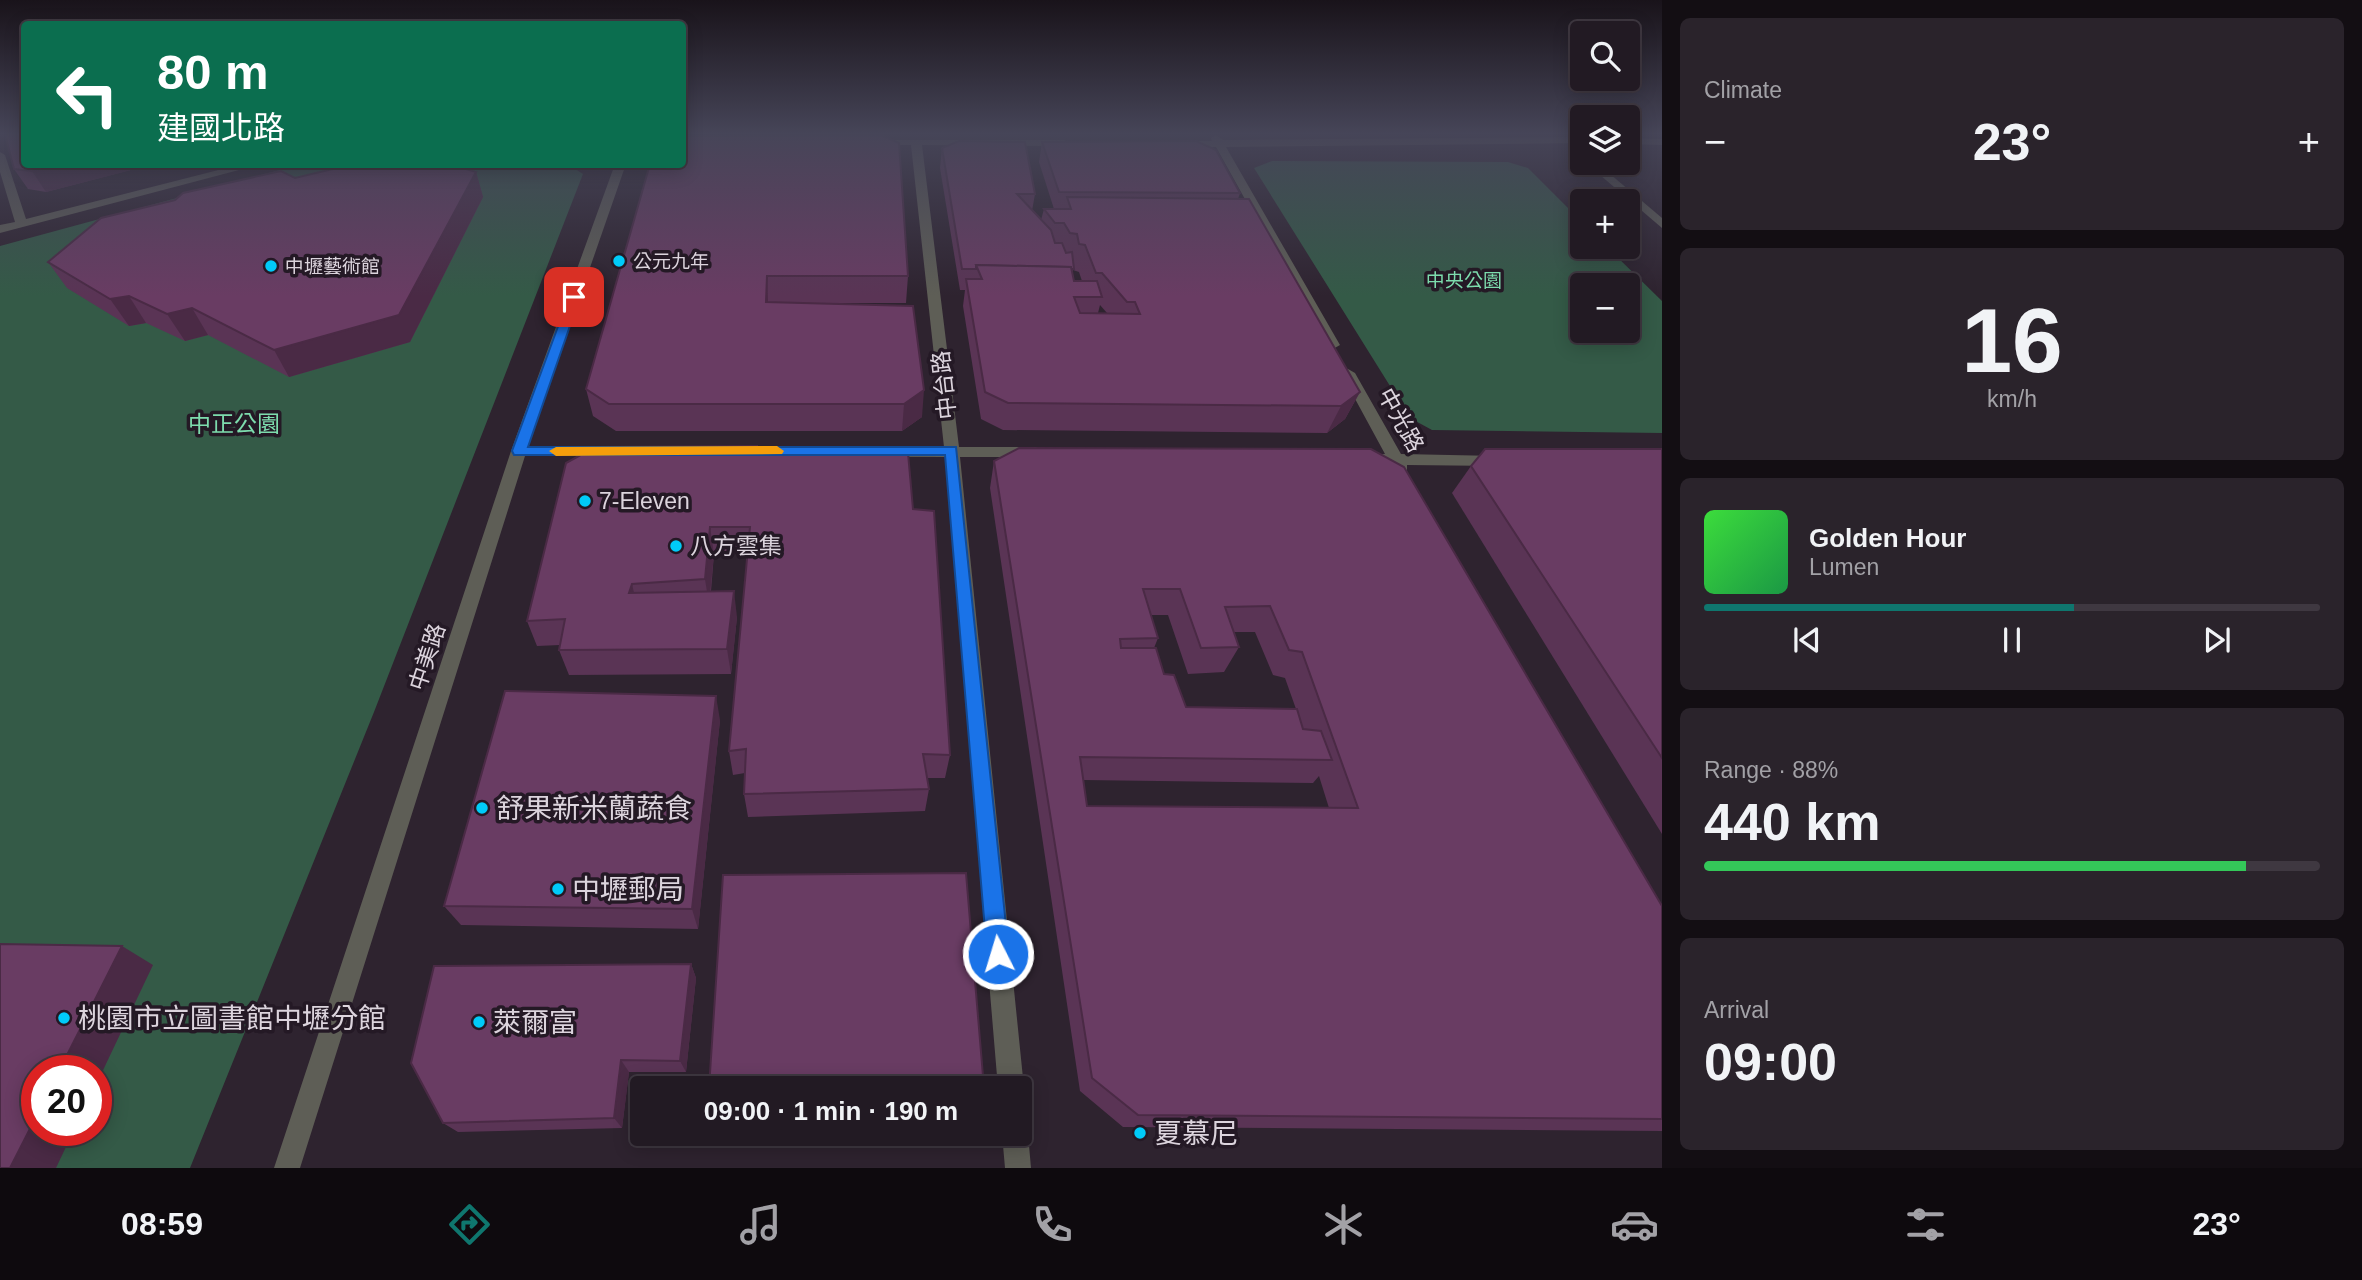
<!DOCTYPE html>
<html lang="en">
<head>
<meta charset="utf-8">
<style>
	:root { --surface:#221a23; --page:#2a232b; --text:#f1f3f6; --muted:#a2a1a6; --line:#3f3841; --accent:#0f766e }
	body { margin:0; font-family:Arial,"Noto Sans TC",sans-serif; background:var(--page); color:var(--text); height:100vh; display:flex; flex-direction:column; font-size:26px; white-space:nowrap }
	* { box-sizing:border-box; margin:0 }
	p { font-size:23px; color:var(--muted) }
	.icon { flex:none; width:38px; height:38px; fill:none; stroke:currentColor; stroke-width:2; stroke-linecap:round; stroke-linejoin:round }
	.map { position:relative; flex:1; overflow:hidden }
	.details { display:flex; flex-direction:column; gap:18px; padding:18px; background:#130e13; width:700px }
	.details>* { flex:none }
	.top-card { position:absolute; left:21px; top:21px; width:665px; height:147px; border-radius:7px; box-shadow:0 4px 18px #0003,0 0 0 2px var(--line); background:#0b6e4f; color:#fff; overflow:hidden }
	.tools { position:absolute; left:1570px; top:21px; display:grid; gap:14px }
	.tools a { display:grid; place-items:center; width:70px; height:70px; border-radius:7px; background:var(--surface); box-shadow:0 4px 18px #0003,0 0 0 2px var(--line); font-size:35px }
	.speed { position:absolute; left:21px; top:1055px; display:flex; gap:14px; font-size:35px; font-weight:700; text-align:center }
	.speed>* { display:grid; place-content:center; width:91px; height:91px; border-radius:50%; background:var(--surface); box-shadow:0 4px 18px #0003,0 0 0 2px var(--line); line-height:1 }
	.speed .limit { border:10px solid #d22; background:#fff; color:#111 }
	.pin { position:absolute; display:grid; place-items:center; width:60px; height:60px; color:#fff; margin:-30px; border-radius:14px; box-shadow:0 4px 10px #0006 }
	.me { position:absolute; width:77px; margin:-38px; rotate:355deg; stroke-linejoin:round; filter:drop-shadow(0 0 5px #0008) }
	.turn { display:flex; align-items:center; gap:24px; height:147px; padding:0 21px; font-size:32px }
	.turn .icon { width:91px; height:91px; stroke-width:2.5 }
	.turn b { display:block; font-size:49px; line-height:60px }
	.big { font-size:52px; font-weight:600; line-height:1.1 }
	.details .card { flex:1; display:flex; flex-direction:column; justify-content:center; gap:10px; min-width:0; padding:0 24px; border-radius:10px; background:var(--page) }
	.details .dial { align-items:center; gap:0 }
	.dial b { font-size:91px; line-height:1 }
	.song { display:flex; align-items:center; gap:21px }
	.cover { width:84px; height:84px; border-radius:10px; background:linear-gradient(135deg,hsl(120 70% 55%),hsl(140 70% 35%)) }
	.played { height:7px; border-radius:4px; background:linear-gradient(90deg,var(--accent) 60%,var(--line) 60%) }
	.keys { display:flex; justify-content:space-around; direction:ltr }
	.heat { display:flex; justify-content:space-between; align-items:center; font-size:38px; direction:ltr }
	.charge { height:10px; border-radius:5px; background:linear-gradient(90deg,#34c759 88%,var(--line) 0) }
	.trip { position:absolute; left:630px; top:1076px; width:402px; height:70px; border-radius:7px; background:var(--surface); box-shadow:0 4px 18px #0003,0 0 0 2px var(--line); font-weight:600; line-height:70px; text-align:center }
	.tab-bar { display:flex; height:112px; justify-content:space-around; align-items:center; background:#0e0a0e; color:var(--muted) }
	.tab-bar .icon { width:49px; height:49px }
	.tab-bar .on { color:var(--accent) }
	.tab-bar b { font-size:32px; color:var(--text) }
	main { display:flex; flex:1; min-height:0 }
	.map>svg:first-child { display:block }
	.green { fill:#345a47; fill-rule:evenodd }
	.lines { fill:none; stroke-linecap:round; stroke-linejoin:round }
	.minor { fill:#5e5e56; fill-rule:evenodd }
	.wall { fill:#5a3455; fill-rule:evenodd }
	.shaded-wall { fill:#4a2a45 }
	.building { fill:#693c63; stroke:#4a2a45; stroke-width:2; fill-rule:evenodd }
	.route { fill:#1a73e8; stroke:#114b97; stroke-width:2 }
	.slow { fill:#f59e0b }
	.poi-dot { fill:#00cbf9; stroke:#241925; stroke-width:2.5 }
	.labels { text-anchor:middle; stroke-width:7; stroke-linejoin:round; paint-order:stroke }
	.far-poi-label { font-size:19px; fill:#dcd4dd; stroke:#241925; text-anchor:start }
	.far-park-label { font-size:19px; fill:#7ddcad; stroke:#241925 }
	.street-label { font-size:23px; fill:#dcd4dd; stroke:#241925 }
	.park-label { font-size:23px; fill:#7ddcad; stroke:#241925 }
	.poi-label { font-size:23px; fill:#dcd4dd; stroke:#241925; text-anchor:start }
	.near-poi-label { font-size:28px; fill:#dcd4dd; stroke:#241925; text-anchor:start }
</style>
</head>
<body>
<main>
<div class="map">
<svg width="1662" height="1168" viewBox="0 0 1662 1168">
	<rect width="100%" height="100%" fill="#2e232f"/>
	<!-- green -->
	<g class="green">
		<path d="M1272,161L1508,162L1528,168L1582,222V247H1607L1662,301V433L1432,430L1410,418L1254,168ZM1582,285H1628V331H1582Z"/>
		<path d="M298,165H569L583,174L374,712L190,1168H0V246ZM37,1071H96V1130H37Z"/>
	</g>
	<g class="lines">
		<!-- minor -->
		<g class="minor">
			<polygon points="1216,135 1223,140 1582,137 1582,143 1226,147 1340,345 1333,349 1326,345 1216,147 1179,147 1174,144 1179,141 1212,141 1211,138"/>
			<polygon points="1628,138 1662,139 1662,145 1628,144"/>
			<polygon points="871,140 1064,140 1069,143 1064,146 922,145 959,447 1036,447 1044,452 1036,457 960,457 1024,1088 1020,1097 1020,1088 998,1088 945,457 735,456 727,451 735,446 944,447 911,145 875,145 871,144"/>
			<polygon points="0,152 5,155 26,219 242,164 262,164 0,233 0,225 15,222 0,172"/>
			<polygon points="1586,163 1597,163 1662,218 1662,228"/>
			<polygon points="615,164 626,164 528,446 612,446 620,451 612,456 525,456 300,1168 274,1168 511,451"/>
			<polygon points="1348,369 1355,373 1401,454 1498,456 1506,461 1498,466 1407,465 1407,472 1395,472 1391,465 1363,463 1360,459 1363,455 1385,454 1341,373"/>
			<polygon points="1020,1123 1024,1125 1028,1134 1031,1168 1005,1168 1002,1134 1020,1134"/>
		</g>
	</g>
	<!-- wall -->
	<g class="wall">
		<path d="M1042,142L1240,193L1238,199L1360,392L1345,419L1327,433L1003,430L981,419L963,306L965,290H960L940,168L942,148L1035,194L1032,211L1041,220L1044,209H1054L1039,162ZM1073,270L1079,272L1082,281H1074L1073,274ZM1100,305L1107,313H1098Z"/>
		<polygon points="899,143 908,276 906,303 789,303 922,417 902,431 616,431 593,416 586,389"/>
		<polygon points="24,164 154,164 46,192 28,189 14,169"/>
		<polygon points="476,172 483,197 410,342 289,377 208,335 185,341 146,323 129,326 67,288 48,262 175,200 295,178"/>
		<polygon points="757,446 758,453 913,509 950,755 945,778 927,778 929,789 925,811 748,817 744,794 745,773 733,775 729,751 748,554 714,554 711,591 737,617 731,674 569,675 559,650 560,645 537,646 527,621"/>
		<path d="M1371,449L1662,906V1131L1123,1127L1080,1091L990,488L994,461ZM1151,615H1168L1188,674L1224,672L1239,647L1234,632H1255L1273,675L1285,678L1296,709L1186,707L1164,674L1154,648L1158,638ZM1319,776L1329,808L1087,806L1083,780L1313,783Z"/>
		<polygon points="1662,449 1662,834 1452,493 1471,466"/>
		<polygon points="720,720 698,929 461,925 444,906"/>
		<polygon points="691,964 696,978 686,1072 629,1072 622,1128 458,1132 443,1123"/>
	</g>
	<!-- shaded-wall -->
	<g class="shaded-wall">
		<polygon points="61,164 154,164 46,192 32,171"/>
		<polygon points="476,172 483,197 410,342 289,377 274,350"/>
		<polygon points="767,276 768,303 766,302"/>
		<polygon points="129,296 146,323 129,326 110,299"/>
		<polygon points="192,308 208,335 185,341 167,314"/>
		<polygon points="924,390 922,417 902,431 904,404"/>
		<polygon points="1360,392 1345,419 1327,433 1341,406"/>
		<polygon points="710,527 714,554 709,605 705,579"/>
		<polygon points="632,584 638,610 629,593"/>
		<polygon points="734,591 737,617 731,674 727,649"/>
		<polygon points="716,696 720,720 698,929 692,909"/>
		<polygon points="122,946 153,965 96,1085 96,1071 59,1071"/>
		<polygon points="691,964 696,978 686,1072 680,1061"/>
		<polygon points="621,1060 629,1072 622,1128 614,1118"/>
		<polygon points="37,1115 37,1130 74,1130 56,1168 10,1168"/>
	</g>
	<!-- building -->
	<g class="building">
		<polygon points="15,132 24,132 24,164 61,164 32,171 14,169 5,134"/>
		<polygon points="881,135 899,143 908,276 767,276 766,302 913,306 924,390 904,404 609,404 586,389 650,164 682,164 682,136"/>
		<polygon points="959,141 1025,142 1035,194 1017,194 1051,230 1055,243 1062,243 1066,253 1072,252 1074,269 1071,269 1071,267 976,265 976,269 962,269 942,148"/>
		<polygon points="1196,141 1216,150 1240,193 1059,192 1042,142"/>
		<polygon points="354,164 450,164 476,172 399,315 274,350 192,308 167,314 129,296 110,299 48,262 101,218 175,200 183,193 281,171 295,178"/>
		<polygon points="1067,197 1249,199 1360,392 1341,406 1008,403 985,392 966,279 982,279 976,265 1071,267 1074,281 1097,281 1102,297 1074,297 1080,313 1140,314 1135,302 1127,302 1102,273 1096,273 1085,245 1079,244 1077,234 1070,233 1064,223 1055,223 1044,209 1071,209"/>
		<polygon points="757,446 757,453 908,453 913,509 934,511 950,755 923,754 929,789 744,794 746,749 729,751 750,527 710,527 705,579 632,584 629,593 734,591 727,649 559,650 565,619 527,621 566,463 595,447"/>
		<path d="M1019,448L1371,449L1404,467L1662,906V1119L1138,1115L1092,1078L994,461ZM1143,589H1180L1201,648L1239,647L1225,607L1270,606L1289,650L1302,652L1358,808L1087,806L1080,757L1332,760L1321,731L1303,729L1297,709L1186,707L1174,675L1164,674L1156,648H1121L1120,639L1158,638Z"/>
		<polygon points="1485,449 1662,449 1662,758 1471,466"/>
		<polygon points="505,691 716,696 692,909 444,906"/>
		<polygon points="966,873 983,1076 972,1088 709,1088 723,875"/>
		<polygon points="0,944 122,946 59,1071 37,1071 37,1115 10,1168 0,1168"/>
		<polygon points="691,964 680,1061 621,1060 614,1118 443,1123 411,1063 434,966"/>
	</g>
	<!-- sky -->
	<linearGradient id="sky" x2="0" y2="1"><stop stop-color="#19131a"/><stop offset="0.45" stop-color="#464558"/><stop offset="1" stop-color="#464558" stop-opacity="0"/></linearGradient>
	<rect width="1662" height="296" fill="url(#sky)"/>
	<!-- route -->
	<polygon class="route" points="570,294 580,297 528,447 956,447 1009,954 1006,961 998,964 990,961 987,954 945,455 514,455 512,451"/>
	<!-- slow -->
	<polygon class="slow" points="777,446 784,451 782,454 556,456 549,451 556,447"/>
	<!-- markers -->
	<g class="poi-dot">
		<circle cx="619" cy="261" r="7"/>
		<circle cx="271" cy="266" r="7"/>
		<circle cx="585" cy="501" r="7"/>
		<circle cx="676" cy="546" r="7"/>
		<circle cx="482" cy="808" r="7"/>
		<circle cx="558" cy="889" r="7"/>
		<circle cx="64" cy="1018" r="7"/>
		<circle cx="479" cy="1022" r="7"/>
		<circle cx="1140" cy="1133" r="7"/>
	</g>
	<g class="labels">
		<!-- far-poi labels -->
		<g class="far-poi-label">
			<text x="633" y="268">公元九年</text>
			<text x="285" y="273">中壢藝術館</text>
		</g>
		<!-- far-park labels -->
		<g class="far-park-label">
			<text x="1464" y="287">中央公園</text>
		</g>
		<!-- street labels -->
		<g class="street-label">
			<text transform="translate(944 385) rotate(-96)" y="8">中台路</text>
			<text transform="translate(1401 420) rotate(61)" y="8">中光路</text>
			<text transform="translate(427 657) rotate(-72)" y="8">中美路</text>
		</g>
		<!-- park labels -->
		<g class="park-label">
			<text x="234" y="432">中正公園</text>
		</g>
		<!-- poi labels -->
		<g class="poi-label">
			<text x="599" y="509">7-Eleven</text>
			<text x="690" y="554">八方雲集</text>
		</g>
		<!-- near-poi labels -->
		<g class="near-poi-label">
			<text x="496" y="818">舒果新米蘭蔬食</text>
			<text x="572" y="899">中壢郵局</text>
			<text x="78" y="1028">桃園市立圖書館中壢分館</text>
			<text x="493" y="1032">萊爾富</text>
			<text x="1154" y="1143">夏慕尼</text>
		</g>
	</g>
</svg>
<div class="tools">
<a><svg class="icon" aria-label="search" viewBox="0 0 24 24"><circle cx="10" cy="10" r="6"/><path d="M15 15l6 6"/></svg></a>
<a><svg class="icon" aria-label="layers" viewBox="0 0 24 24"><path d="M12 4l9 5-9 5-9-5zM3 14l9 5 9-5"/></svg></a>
<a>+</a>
<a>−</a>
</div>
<div class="speed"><div class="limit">20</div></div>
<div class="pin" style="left:574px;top:297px;background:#d93025"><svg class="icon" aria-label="arrive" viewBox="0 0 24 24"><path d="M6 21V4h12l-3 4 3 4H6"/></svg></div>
<svg class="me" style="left:998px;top:954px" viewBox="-20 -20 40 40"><circle r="17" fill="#1a73e8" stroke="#fff" stroke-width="3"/><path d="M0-11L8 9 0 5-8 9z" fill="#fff"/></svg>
<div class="trip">09:00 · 1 min · 190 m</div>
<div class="top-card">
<div class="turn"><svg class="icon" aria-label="left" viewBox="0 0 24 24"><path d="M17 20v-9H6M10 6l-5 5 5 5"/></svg><div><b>80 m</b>建國北路</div></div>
</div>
</div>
<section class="details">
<div class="card"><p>Climate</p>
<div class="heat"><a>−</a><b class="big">23°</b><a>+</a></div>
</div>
<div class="card dial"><b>16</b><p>km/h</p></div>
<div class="card">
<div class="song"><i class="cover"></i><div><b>Golden Hour</b><p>Lumen</p></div></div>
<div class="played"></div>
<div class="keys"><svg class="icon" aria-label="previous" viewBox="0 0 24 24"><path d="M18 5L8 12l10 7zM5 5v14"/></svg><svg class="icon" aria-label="pause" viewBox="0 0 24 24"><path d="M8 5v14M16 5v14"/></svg><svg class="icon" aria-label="next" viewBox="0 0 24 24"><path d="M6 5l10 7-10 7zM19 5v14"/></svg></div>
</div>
<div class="card"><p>Range · 88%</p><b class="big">440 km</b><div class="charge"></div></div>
<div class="card"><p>Arrival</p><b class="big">09:00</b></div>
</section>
</main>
<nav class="tab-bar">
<b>08:59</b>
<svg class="icon on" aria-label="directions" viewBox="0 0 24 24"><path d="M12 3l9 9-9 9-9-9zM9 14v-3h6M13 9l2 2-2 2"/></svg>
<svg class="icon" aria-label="music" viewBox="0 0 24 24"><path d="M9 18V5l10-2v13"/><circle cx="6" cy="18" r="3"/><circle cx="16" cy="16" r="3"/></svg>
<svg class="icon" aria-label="phone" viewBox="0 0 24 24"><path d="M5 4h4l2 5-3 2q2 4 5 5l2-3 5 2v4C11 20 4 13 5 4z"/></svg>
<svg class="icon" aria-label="climate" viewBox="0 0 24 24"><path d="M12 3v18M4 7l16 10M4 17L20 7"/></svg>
<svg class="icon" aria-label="car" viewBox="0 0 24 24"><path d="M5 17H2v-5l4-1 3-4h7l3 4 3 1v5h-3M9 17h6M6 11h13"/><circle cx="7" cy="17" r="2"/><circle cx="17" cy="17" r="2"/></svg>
<svg class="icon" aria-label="filters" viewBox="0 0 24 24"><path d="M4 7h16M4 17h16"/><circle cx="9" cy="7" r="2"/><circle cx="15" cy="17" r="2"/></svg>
<b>23°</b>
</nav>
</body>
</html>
